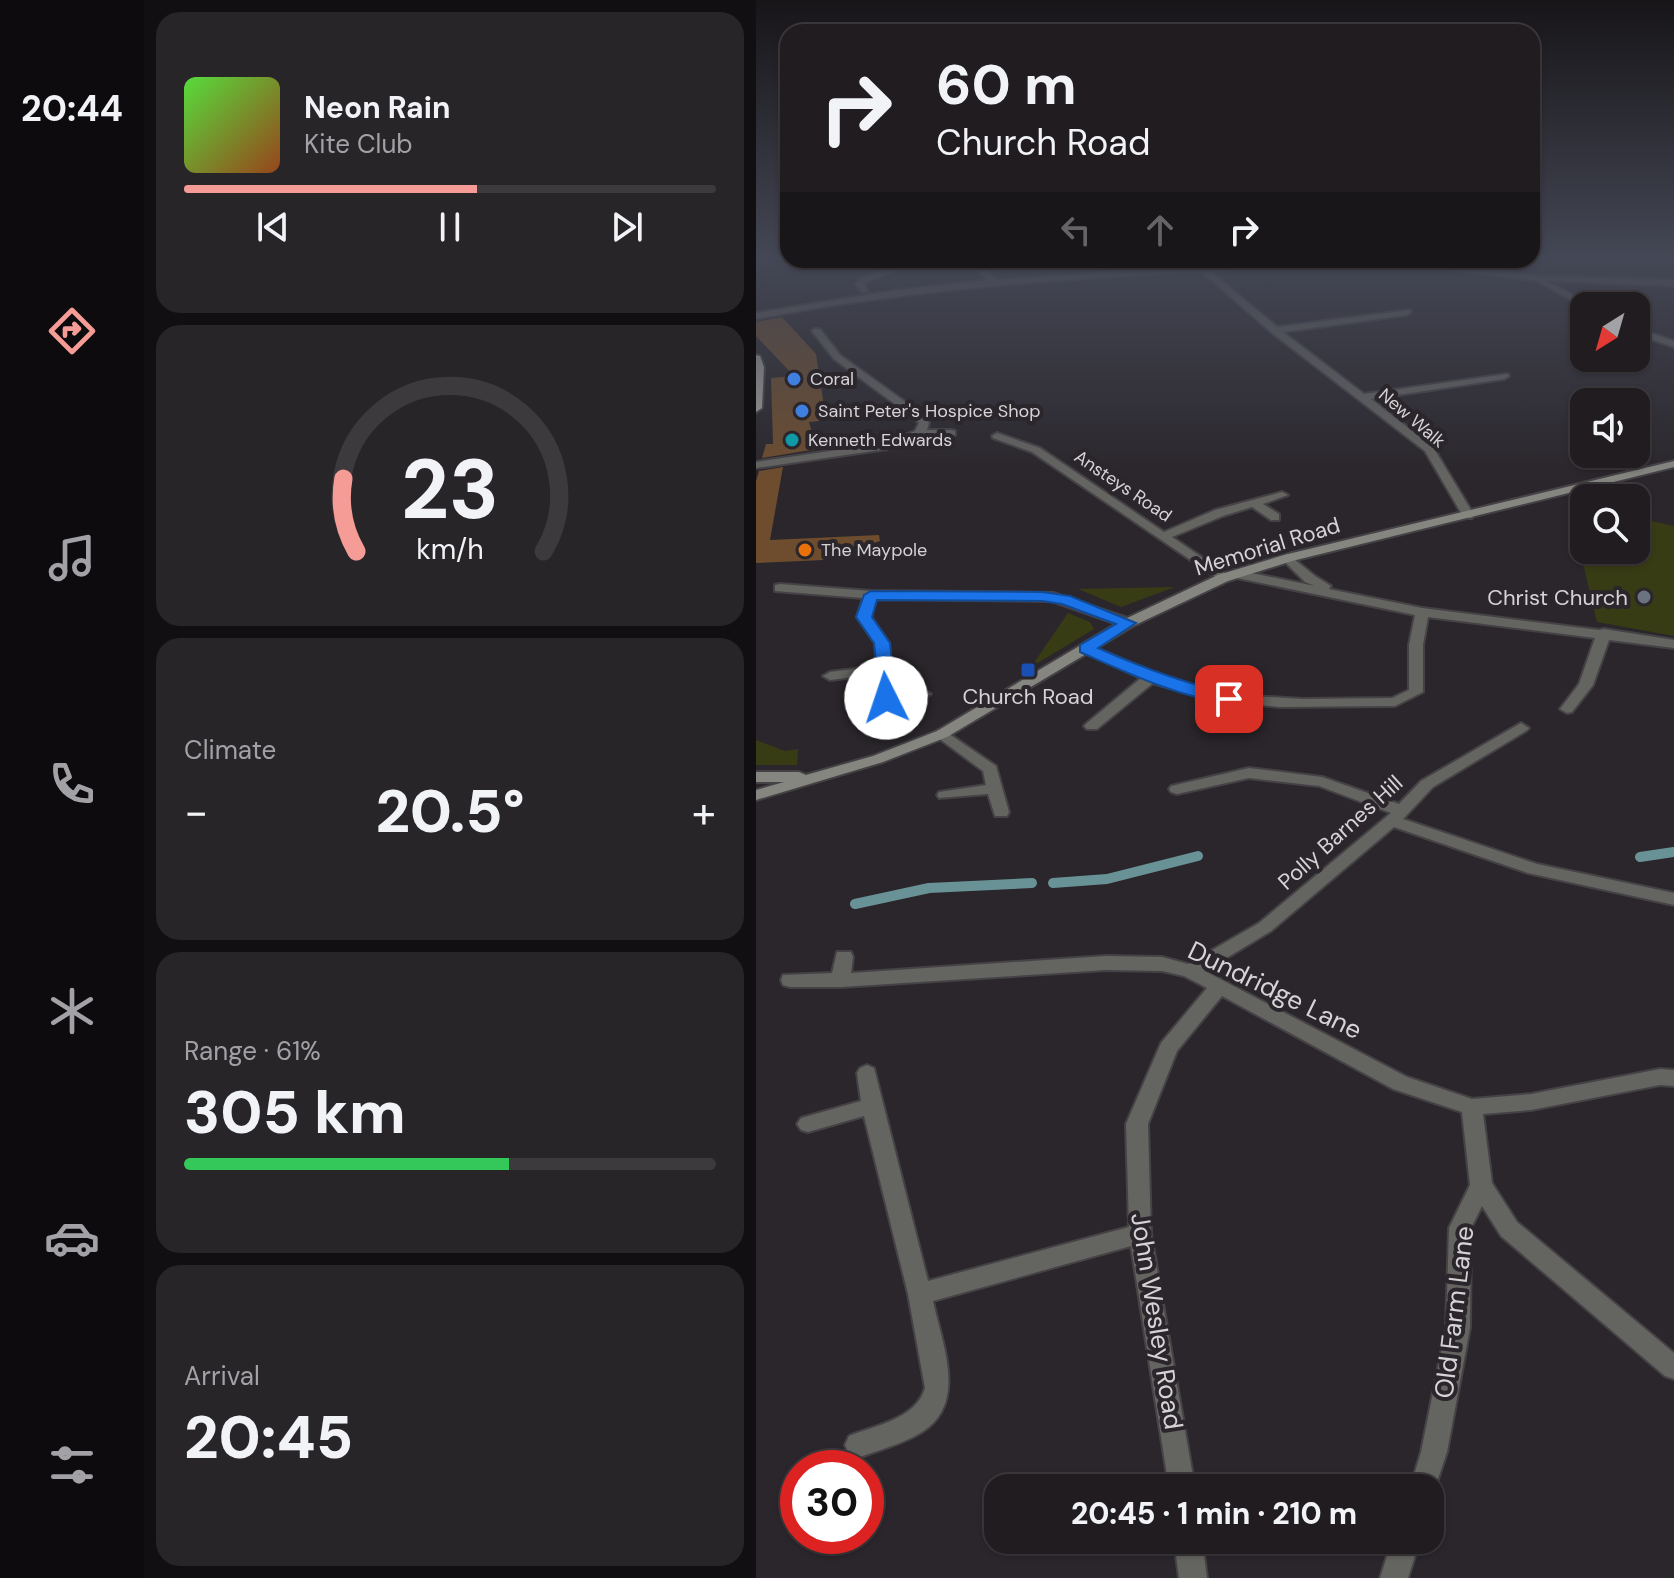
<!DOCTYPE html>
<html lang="en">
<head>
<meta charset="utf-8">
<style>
	:root { --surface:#201c20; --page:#282529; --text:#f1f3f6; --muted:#a2a1a5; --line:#3d3a3e; --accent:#f59c96 }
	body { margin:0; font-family:"DM Sans",sans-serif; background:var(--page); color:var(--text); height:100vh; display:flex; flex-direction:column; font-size:30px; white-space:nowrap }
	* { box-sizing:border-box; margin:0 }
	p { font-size:26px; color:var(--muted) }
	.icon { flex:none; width:44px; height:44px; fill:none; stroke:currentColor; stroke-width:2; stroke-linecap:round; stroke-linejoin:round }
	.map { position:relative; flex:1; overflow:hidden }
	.panel { display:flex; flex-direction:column; gap:12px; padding:12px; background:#120f12; width:612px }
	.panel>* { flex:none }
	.banner { position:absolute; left:24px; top:24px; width:760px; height:244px; border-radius:24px; box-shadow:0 2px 6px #0004,0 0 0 2px var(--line); background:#201c20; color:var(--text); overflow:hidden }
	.needle { width:52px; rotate:217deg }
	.tools { position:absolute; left:814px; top:292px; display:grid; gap:16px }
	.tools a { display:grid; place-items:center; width:80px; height:80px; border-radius:16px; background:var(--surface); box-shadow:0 2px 6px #0004,0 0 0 2px var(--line); font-size:40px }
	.speed { position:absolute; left:24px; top:1450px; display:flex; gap:16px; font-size:40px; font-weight:700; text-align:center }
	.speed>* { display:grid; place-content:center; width:104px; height:104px; border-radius:50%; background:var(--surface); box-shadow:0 2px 6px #0004,0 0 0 2px var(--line); line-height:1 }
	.speed .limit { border:12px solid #d22; background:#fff; color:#111 }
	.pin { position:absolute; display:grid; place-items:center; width:68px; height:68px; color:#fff; margin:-34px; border-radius:16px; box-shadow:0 4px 12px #0006 }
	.me { position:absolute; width:88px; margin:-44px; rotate:356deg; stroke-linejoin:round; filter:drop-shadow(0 0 6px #0008) }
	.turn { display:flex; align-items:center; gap:28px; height:168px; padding:0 24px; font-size:36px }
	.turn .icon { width:104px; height:104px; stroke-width:2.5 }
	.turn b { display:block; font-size:56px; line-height:68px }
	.lanes { display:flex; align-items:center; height:76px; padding:0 24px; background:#0003; justify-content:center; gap:40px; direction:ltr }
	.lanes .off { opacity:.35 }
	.big { font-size:60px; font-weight:800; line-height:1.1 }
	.panel .tile { flex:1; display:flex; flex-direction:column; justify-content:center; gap:12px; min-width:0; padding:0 28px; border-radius:24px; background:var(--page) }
	.panel .dial { align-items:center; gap:0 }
	.dial svg { height:208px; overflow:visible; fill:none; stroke:var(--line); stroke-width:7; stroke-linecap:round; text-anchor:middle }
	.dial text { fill:var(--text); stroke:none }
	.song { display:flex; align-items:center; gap:24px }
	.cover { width:96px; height:96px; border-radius:12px; background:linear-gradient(135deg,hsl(110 70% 55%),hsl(20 70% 35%)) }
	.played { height:8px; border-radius:4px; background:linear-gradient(90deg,var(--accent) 55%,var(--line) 55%) }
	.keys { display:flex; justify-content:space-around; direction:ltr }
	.heat { display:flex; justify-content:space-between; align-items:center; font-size:44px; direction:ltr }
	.charge { height:12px; border-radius:6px; background:linear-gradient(90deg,#34c759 61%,var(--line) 0) }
	.trip { position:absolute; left:228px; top:1474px; width:460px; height:80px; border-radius:24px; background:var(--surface); box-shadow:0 2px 6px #0004,0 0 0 2px var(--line); font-weight:800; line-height:80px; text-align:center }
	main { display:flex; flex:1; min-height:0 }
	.dock { display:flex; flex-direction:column; width:144px; justify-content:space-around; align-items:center; background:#0d0b0d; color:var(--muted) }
	.dock .icon { width:56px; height:56px }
	.dock .active { color:var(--accent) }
	.dock b { font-size:36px; color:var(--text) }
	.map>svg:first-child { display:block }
	.green { fill:#383c15 }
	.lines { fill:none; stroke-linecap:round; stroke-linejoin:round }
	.stream { stroke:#689296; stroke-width:10 }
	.building { fill:#6d4d2e }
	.street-casing { stroke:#454246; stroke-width:4 }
	.secondary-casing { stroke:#454246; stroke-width:4 }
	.primary-casing { stroke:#454246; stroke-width:4 }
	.street { fill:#646461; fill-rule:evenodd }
	.secondary { fill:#868681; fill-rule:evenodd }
	.primary { fill:#a0a09a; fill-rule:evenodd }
	.route { fill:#1a73e8; stroke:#114b97; stroke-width:2 }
	.shop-dot { fill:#3f7fe0; stroke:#2a262b; stroke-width:3 }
	.culture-dot { fill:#0f9aa8; stroke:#2a262b; stroke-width:3 }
	.food-dot { fill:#e8710a; stroke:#2a262b; stroke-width:3 }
	.worship-dot { fill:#6b7280; stroke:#2a262b; stroke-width:3 }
	.transit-dot { fill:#1a4fb4; stroke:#2a262b; stroke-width:3 }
	.labels { text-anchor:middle; stroke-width:8; stroke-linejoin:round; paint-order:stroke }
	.far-poi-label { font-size:18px; fill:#d5d3d6; stroke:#2a262b; text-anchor:start }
	.far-street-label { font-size:18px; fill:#d5d3d6; stroke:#2a262b }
	.street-label { font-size:22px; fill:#d5d3d6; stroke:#2a262b }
	.poi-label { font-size:22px; fill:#d5d3d6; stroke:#2a262b; text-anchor:end }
	.near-street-label { font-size:26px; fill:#d5d3d6; stroke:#2a262b }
</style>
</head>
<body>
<main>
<nav class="dock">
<b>20:44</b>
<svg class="icon active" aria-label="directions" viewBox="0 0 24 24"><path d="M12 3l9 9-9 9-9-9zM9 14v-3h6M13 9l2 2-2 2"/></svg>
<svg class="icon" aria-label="music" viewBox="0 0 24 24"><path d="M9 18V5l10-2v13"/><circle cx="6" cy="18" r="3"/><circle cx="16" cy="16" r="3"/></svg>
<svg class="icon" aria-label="phone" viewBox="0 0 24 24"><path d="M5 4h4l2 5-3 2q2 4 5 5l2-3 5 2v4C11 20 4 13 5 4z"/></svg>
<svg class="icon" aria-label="climate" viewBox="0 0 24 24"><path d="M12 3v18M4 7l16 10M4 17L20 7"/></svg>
<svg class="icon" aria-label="car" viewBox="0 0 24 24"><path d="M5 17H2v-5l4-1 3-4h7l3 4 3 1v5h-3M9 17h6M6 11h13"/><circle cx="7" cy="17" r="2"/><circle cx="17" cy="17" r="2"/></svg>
<svg class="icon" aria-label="filters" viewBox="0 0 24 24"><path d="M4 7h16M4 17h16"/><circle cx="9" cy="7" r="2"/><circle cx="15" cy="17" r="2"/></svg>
</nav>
<section class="panel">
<div class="tile">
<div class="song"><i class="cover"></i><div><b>Neon Rain</b><p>Kite Club</p></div></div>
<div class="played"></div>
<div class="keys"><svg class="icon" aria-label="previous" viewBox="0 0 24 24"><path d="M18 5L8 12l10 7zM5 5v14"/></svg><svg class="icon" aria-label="pause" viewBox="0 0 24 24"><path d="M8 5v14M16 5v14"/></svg><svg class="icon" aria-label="next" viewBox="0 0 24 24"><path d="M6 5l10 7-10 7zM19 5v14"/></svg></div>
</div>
<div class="tile dial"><svg viewBox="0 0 100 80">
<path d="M14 69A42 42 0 1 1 86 69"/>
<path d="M14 69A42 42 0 0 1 9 41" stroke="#f59c96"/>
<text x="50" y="56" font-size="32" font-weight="700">23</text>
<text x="50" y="72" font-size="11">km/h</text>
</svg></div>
<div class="tile"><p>Climate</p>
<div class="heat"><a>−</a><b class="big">20.5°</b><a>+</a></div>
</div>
<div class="tile"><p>Range · 61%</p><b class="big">305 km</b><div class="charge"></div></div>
<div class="tile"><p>Arrival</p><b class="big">20:45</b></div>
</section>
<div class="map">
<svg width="918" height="1578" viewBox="0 0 918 1578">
	<rect width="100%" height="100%" fill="#2a262b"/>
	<!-- green -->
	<g class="green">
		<polygon points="896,521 918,526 918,636 841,622 827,564 845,554 872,560"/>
		<polygon points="419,587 365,607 322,589"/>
		<polygon points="312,613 334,622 338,629 275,667"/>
		<polygon points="0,740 29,751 42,749 41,765 0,765"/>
	</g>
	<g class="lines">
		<!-- stream -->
		<g class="stream">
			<polyline points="884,857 918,852"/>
			<polyline points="297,883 351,879 442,856"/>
			<polyline points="99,904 173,888 276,883"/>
		</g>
	</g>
	<!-- building -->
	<g class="building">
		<polygon points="26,317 60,354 68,406 63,400 65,409 61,409 63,421 53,422 61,449 6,458 10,444 17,444 15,378 38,376 0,336 0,322"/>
		<polygon points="27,467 14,540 123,535 124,541 68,560 0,563 0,481 3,471"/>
	</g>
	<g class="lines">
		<defs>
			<g id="street">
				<polygon points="150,260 161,260 112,282 108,284 112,292 106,292 99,284 106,278"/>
				<path d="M201,260C218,260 229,268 241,280L538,260H575L571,262L454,271L521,327L654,310L655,312L651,315L527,332L608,394L751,374L753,376L748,379L615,399L677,447L718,515L716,518H708L669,451L515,332L445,271C295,280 147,290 0,319V313L142,290L232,280L222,271Z"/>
				<polygon points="624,260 648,260 780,276 918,280 918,286 791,281 837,306 828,307 781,281"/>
				<polygon points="880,328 918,341 918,347 880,334"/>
				<polygon points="58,329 64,329 84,355 166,414 173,423 171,430 195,430 199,431 199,435 165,436 131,449 0,468 0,462 129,443 159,431 163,423 158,418 78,359 56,331"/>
				<polygon points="241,433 284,448 408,532 459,510 526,492 532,495 507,504 523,514 523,520 515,520 496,507 467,516 416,537 472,575 473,578 467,582 276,452 237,438 236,436"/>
				<polygon points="532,554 559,576 575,586 573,589 666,608 843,630 848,629 918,640 918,648 853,640 837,685 816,712 811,713 804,709 823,684 839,638 672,617 667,645 667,692 639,706 524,707 455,700 397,683 341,729 331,729 328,726 331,723 385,678 325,651 323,648 330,644 428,685 478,695 547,699 636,698 653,690 653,645 659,615 481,578 475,574 481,570 559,586 549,582 528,561 528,555"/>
				<polygon points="24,584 115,591 297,593 377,620 379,623 377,626 367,626 296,601 120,599 115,617 133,643 137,693 168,690 175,694 168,698 102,706 97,705 95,702 97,699 122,695 121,674 74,680 67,676 74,672 121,666 119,643 101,617 107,598 19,591 19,585"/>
				<path d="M765,723L773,728L770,731L677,787L647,819L781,864L918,893V905L772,873L638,827L515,931L449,971L651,1077L716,1099L775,1094L904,1069L918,1070V1086L904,1085L775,1110L727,1114L736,1183L761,1222L918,1353V1379L909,1376L745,1236L726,1206L715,1228L714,1328L691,1452L676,1497L674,1498V1488H654L665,1452L690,1328L693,1228L714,1185L706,1112L637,1089L466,996L421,1051L392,1124L395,1234L439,1488H413L375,1246L177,1301C186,1344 212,1403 166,1432C147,1444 122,1450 102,1458L93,1454L89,1445L93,1436C120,1425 160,1419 169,1388L152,1294L108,1116L52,1132L45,1130L41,1124L45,1118L105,1101L101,1073L104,1068L111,1065L118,1068L172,1281L373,1227L370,1124L405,1043L451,988L428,976L406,971L350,970L85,987H34L27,985L25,980L27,975L76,973L81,952H95L97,957L95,973L350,956L406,957L432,964L503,923L635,813L563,786L493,778L421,794L415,792L413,789L415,786L493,768L566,777L643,804L665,781Z"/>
				<polygon points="186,729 240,766 253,812 251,816 239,816 232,794 183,798 181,795 183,792 230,785 227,771 181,737 178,734 181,731"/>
				<polygon points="418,1540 446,1540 451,1578 423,1578"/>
				<polygon points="636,1540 664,1540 652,1578 624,1578"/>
			</g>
			<polygon id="secondary" points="918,461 918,467 536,561 472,581 377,626 191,737 127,762 0,800 0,790 28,782 0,782 0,772 43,772 50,775 117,756 181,731 367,620 462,575 528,555"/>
			<polygon id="primary" points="0,355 4,356 8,367 6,408 0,412"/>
		</defs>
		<!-- street casing -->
		<use href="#street" class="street-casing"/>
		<!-- secondary casing -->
		<use href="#secondary" class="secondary-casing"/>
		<!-- primary casing -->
		<use href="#primary" class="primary-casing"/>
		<!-- street -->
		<use href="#street" class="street"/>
		<!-- secondary -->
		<use href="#secondary" class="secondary"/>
		<!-- primary -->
		<use href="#primary" class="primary"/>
	</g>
	<!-- sky -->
	<linearGradient id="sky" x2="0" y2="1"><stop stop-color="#171518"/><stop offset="0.54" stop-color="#444755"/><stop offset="1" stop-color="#444755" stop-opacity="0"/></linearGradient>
	<rect width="918" height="478" fill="url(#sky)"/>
	<!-- route -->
	<path class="route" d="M115,591L286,592L314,596L380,623L342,648C387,668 431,684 479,695L481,699L473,704C420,696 372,673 324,652V645L360,624L306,604L286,601L121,600L116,617L134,643L139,698L130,703L125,702L118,643L100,617L108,595Z"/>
	<!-- markers -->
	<g class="shop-dot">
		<circle cx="38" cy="379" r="8"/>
		<circle cx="46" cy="411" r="8"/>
	</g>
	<circle class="culture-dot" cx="36" cy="440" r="8"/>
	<circle class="food-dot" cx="49" cy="550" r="8"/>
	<circle class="worship-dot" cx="888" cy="597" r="8"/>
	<rect class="transit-dot" x="264" y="662" width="16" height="16" rx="4"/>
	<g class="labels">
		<!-- far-poi labels -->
		<g class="far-poi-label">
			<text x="54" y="385">Coral</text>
			<text x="62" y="417">Saint Peter's Hospice Shop</text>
			<text x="52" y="446">Kenneth Edwards</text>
			<text x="65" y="556">The Maypole</text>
		</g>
		<!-- far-street labels -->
		<g class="far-street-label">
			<text transform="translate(656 418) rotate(40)" y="6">New Walk</text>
			<text transform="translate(367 486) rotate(34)" y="6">Ansteys Road</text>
		</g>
		<!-- street labels -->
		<g class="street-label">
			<text transform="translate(511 546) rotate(-17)" y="8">Memorial Road</text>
			<text transform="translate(584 832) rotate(-42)" y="8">Polly Barnes Hill</text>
		</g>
		<!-- poi labels -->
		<g class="poi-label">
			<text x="872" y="605">Christ Church</text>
			<text x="272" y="704" text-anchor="middle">Church Road</text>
		</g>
		<!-- near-street labels -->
		<g class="near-street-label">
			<text transform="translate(519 990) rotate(26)" y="9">Dundridge Lane</text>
			<text transform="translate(698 1312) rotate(-83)" y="9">Old Farm Lane</text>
			<text transform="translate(401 1321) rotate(81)" y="9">John Wesley Road</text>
		</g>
	</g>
</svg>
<div class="tools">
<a><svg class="needle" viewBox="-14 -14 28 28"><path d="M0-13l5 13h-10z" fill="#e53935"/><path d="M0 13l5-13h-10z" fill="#a2a1a5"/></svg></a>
<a><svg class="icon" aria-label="sound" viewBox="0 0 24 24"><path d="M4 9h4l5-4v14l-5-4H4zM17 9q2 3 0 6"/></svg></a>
<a><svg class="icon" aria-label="search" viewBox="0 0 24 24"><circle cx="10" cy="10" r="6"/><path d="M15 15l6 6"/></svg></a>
</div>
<div class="speed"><div class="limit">30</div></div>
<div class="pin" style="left:473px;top:699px;background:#d93025"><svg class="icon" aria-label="arrive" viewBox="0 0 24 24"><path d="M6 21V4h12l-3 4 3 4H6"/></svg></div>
<svg class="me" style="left:130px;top:698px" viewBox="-20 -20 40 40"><circle r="19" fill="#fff"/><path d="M0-13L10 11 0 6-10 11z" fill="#1a73e8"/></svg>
<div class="trip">20:45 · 1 min · 210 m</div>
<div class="banner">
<div class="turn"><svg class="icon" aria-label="right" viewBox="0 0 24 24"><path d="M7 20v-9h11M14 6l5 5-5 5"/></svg><div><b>60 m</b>Church Road</div></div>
<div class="lanes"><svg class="icon off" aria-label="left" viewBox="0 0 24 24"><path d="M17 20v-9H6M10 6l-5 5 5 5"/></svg><svg class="icon off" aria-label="ahead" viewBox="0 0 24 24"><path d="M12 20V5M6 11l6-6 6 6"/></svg><svg class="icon" aria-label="right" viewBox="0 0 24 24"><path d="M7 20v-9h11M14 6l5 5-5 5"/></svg></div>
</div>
</div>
</main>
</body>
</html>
